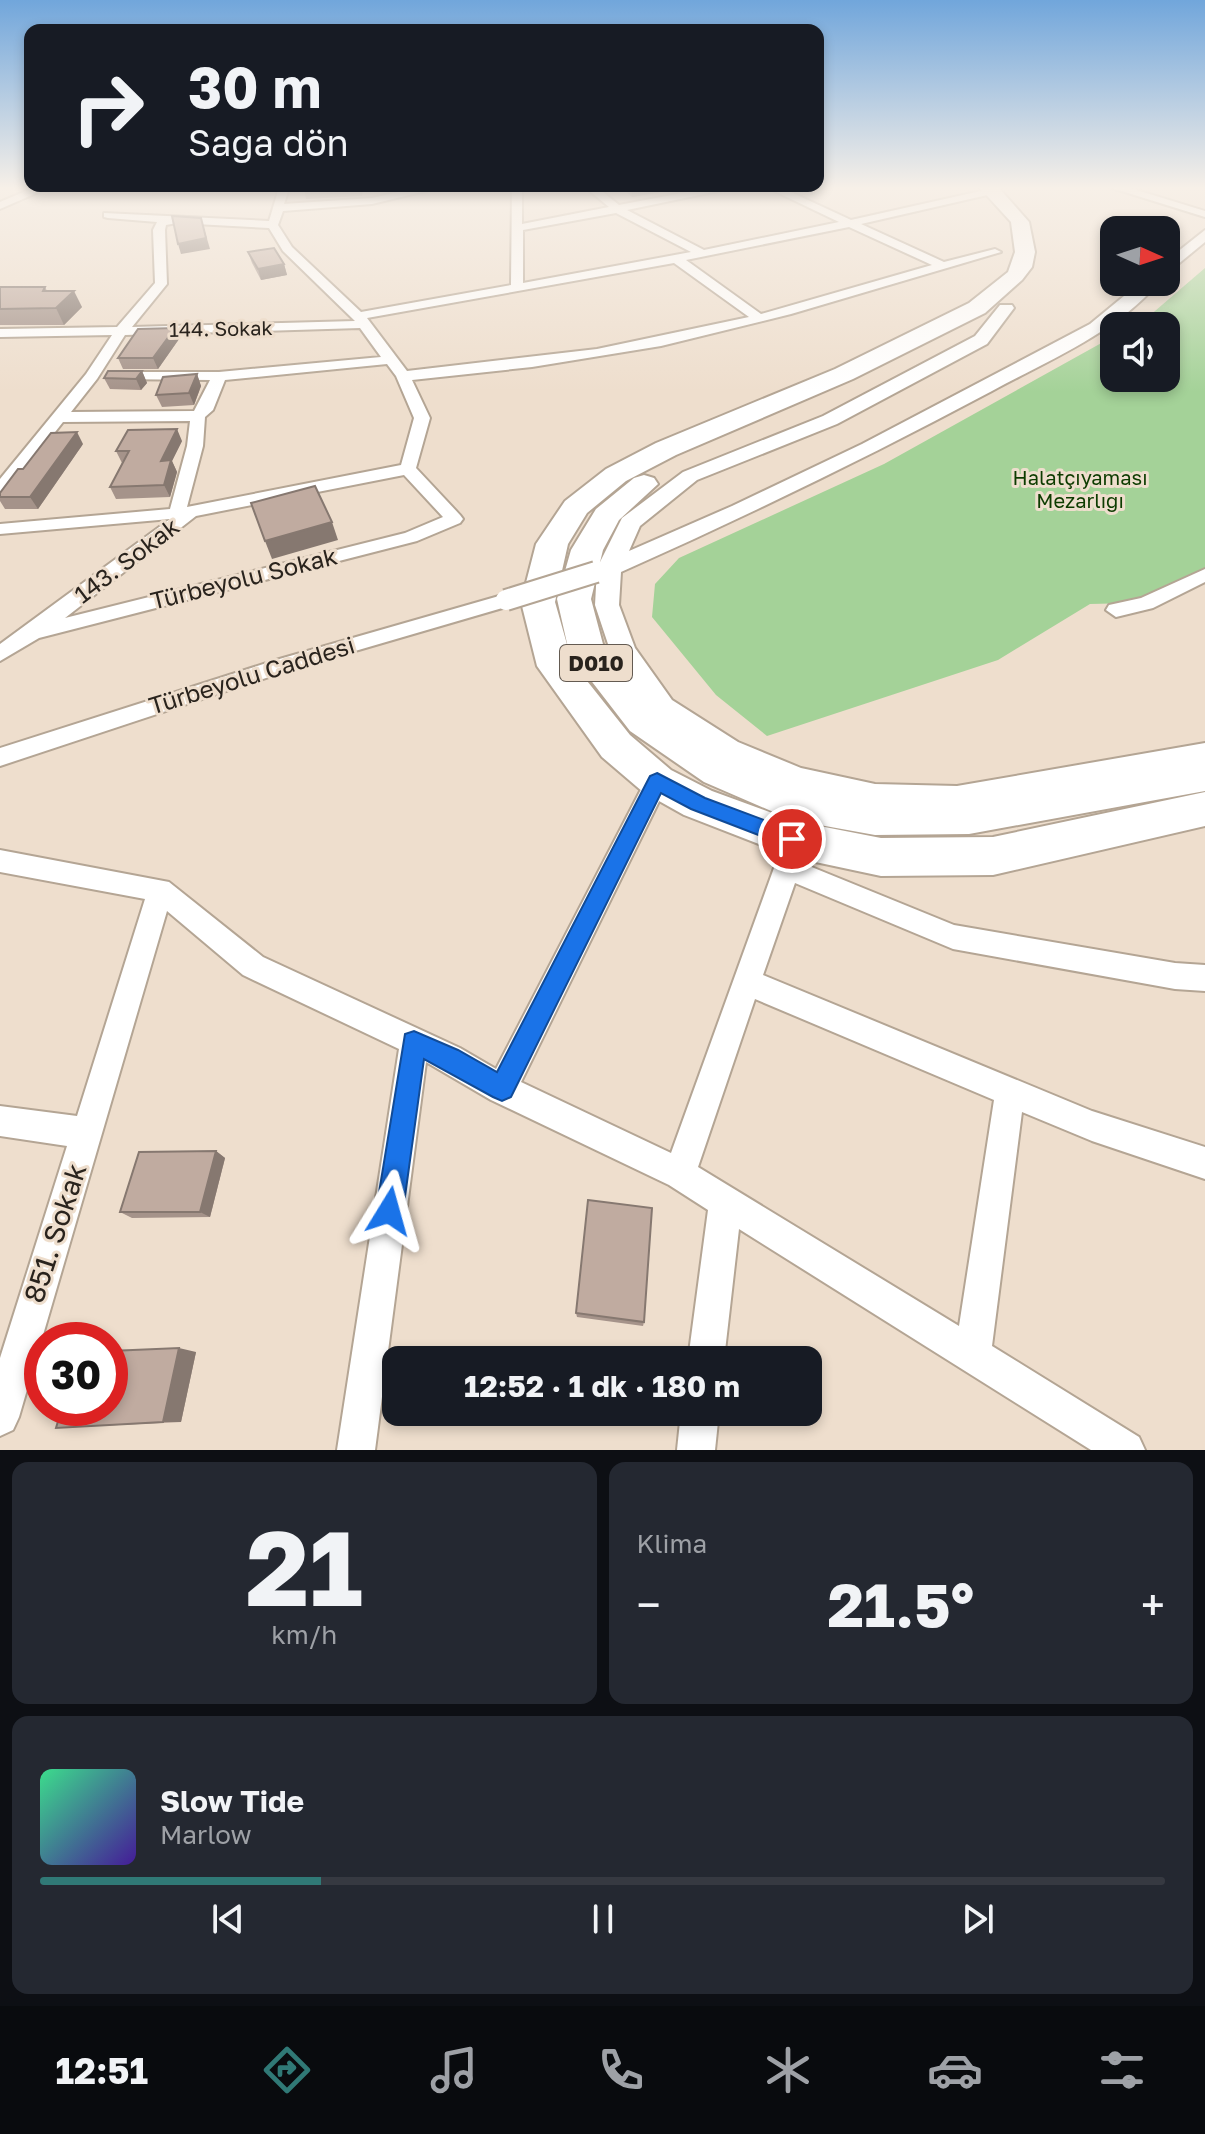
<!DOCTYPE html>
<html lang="tr">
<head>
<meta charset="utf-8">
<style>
	:root { --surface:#171b24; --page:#242831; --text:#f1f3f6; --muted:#9ea1a6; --line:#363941; --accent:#307976 }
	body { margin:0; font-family:"Golos Text",sans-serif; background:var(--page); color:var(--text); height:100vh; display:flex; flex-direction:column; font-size:30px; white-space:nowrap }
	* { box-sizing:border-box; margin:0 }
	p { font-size:26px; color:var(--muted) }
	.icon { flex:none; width:44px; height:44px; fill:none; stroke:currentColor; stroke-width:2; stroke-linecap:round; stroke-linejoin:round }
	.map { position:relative; height:1450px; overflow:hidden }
	.panel { display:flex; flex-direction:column; gap:12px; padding:12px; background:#0d0f14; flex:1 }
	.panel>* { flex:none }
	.guide { position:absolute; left:24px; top:24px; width:800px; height:168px; border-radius:16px; box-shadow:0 4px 12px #0003; background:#171b24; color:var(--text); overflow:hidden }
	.needle { width:52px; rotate:93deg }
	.controls { position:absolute; left:1100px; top:216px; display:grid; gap:16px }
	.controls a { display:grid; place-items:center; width:80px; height:80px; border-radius:16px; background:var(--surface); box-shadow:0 4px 12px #0003; font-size:40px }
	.speed { position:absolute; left:24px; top:1322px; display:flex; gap:16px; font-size:40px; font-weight:700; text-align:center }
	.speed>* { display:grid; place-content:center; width:104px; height:104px; border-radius:50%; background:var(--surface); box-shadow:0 4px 12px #0003; line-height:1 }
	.speed .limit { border:12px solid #d22; background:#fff; color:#111 }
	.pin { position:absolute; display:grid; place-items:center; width:68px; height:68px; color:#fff; margin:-34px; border:4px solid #fff; border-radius:50%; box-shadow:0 2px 8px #0007 }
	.me { position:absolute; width:88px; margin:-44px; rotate:8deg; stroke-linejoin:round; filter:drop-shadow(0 0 6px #0008) }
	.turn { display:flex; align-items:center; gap:28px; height:168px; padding:0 32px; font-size:36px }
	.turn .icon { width:104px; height:104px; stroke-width:2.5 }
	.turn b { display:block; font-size:56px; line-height:68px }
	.big { font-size:60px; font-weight:700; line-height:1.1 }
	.panel .tile { flex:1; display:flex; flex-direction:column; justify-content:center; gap:12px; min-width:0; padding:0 28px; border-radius:16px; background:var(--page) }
	.panel .dial { align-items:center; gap:0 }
	.dial b { font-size:104px; line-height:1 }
	.song { display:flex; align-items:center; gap:24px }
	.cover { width:96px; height:96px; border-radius:12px; background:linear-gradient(135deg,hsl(150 70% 55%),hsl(260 70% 35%)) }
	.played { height:8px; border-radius:4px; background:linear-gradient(90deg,var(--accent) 25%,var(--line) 25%) }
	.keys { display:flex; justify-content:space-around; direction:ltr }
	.heat { display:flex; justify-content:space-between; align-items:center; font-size:44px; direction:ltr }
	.panel .tiles { flex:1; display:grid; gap:12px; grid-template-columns:1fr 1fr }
	.tile:last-child { grid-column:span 2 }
	.trip { position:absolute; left:382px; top:1346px; width:440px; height:80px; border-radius:16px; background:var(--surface); box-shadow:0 4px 12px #0003; font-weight:700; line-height:80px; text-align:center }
	.dock { display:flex; height:128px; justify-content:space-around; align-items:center; background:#090b0e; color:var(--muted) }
	.dock .icon { width:56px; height:56px }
	.dock .on { color:var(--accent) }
	.dock b { font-size:36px; color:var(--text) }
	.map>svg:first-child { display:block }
	.green { fill:#a4d298 }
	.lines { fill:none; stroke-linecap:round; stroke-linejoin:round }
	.minor-casing { stroke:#b4a594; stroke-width:4 }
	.tertiary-casing { stroke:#b4a594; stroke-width:4 }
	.trunk-casing { stroke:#b4a594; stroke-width:4 }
	.minor { fill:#fff; fill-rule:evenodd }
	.tertiary { fill:#fff; fill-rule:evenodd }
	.trunk { fill:#fff; fill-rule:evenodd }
	.minor-bridge-casing { stroke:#b4a594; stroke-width:24; stroke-linecap:butt }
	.minor-bridge { stroke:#fff; stroke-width:20 }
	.wall { fill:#a5938a }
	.shaded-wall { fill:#867870 }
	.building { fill:#c0aba0; stroke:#867870; stroke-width:2 }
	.route { fill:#1a73e8; stroke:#114b97; stroke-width:2 }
	.labels { text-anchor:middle; stroke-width:6; stroke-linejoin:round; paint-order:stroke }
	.far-street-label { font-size:20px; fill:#29231d; stroke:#eedecd }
	.far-park-label { font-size:20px; fill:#0d3c00; stroke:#eedecd }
	.shield { fill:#eedecd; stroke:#645b52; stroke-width:2 }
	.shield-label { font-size:22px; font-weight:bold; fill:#29231d }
	.street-label { font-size:24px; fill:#29231d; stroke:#eedecd }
	.near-street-label { font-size:28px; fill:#29231d; stroke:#eedecd }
</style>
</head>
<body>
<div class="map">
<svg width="1205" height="1450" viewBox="0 0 1205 1450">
	<rect width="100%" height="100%" fill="#eedecd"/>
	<!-- green -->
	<polygon class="green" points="1205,268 1205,569 1133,603 1090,604 998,660 767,736 716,695 652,617 655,584 679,558 884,464 1114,336 1114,378 1166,378 1166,326 1132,326 1148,317"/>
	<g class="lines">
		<defs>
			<g id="minor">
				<polygon points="33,188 48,188 0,209 0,202"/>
				<path d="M279,188H289L284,204L372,198L416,188H438L372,204L283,211L278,225L292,247L361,312L511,285L512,188H522V224L609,207L586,188H598L619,205L709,188H733L627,210L704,250L839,222L768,188H782L851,220L994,188L996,193L861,224L944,262L995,249L1001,252L791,314L661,346L532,367L412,380L430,418L416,468L460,515L463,519L460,523L417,541L39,638L0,661V644L170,519L0,534V524L170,509L187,446L190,421L63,422L6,494L0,495V479L86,374L112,335L0,337V329L117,327L155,283L153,230L157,222L108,218L104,217V213L269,221ZM616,213L691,252L523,283V230ZM177,223L269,228L283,251L355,321L132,327L167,284L165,230L166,225ZM849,227L932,265L761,314L686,260ZM674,263L749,317L597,349L407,371L367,318ZM360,328L381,357L219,372H116L109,376L111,379L210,380L194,411L71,412L97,379L125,335ZM387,364L396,376L414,418L401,465L187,507L203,446L205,417L213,410L225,380ZM404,475L443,517L405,533L65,618L196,516Z"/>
				<polygon points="1112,188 1130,188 1205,211 1205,217"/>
				<polygon points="1205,569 1205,582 1153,608 1116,617 1106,610 1109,605 1141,598"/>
				<polygon points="506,594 516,600 513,605 290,670 0,766 0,748 276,660"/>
				<path d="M657,772L665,774L669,781L521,1082L671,1153L774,868L778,860L787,857L954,925L1175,963L1205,965V991L1175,989L953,949L795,883L763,975L1092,1111L1205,1147V1179L1092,1141L1022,1112L992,1346L1139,1437L1145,1450H1091L739,1229L724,1360H688L708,1210L669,1185L491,1100L426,1062L375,1450H337L399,1049L243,975L167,911L19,1417L13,1430L0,1436V1358L67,1146L0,1136V1106L77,1116L145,899L0,872V850L169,882L263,957L460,1048L496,1069L649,774ZM755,999L994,1100L959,1326L698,1167Z"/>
				<polygon points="681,1412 719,1412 715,1450 677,1450"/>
			</g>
			<g id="tertiary">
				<polygon points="1205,230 1205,242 1166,274 1166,261"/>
				<path d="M1141,282H1159C1116,333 1049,360 992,391C870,456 747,516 621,572L619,605L635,648L672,700L738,742L801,768L875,784L957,786L1205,743V765L957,810L875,808L797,791L718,758L652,714L610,650L595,605L597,568L622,518L683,472L823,416L975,336L1000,305H1012L1014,308L987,344L837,424L697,480L640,526L629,551L732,506L862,444L1090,324Z"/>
			</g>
			<g id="trunk">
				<polygon points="980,188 999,188 1029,222 1035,252 1032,267 1022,280 985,313 853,379 676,455 626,481 587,513 568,544 555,602 572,662 630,735 671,770 712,791 794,821 881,838 993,837 1205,792 1205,826 993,875 881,876 792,857 684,815 643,792 602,757 537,666 521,602 536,544 565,501 606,469 656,443 835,369 969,303 1008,272 1015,252 1011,222"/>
				<polygon points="644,475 654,478 658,484 619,520 603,550 591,599 604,648 656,711 732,760 797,787 875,801 969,800 1205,759 1205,791 969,834 875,835 792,820 704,782 630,731 569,652 557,599 571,550 596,509 634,478"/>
			</g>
		</defs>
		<!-- minor casing -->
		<use href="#minor" class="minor-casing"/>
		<!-- tertiary casing -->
		<use href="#tertiary" class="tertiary-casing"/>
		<!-- trunk casing -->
		<use href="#trunk" class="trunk-casing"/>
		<!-- minor -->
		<use href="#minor" class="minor"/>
		<!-- tertiary -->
		<use href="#tertiary" class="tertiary"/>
		<!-- trunk -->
		<use href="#trunk" class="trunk"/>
		<defs>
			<polyline id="minor-bridge" points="506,600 596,572"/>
		</defs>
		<!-- minor-bridge casing -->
		<use href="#minor-bridge" class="minor-bridge-casing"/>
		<!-- minor-bridge -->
		<use href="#minor-bridge" class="minor-bridge"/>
	</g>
	<!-- wall -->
	<g class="wall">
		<polygon points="304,188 363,188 362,196 306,199"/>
		<polygon points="621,188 683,188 632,197"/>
		<polygon points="248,252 284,264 287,275 261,280 252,263"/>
		<polygon points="0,287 45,287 47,291 82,307 64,325 0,325"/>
		<polygon points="179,339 158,369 123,369 118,358"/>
		<polygon points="142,371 147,383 141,390 110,389 104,378"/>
		<polygon points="197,374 201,386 194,405 162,407 156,395"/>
		<polygon points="182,441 172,461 177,472 170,497 116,499 110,487 122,463 116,451"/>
		<polygon points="83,444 38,509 5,509 0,501 0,493"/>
		<polygon points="216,1151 225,1158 210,1217 132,1218 120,1212"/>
		<polygon points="576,1313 644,1322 643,1326 577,1317"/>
		<polygon points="196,1352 181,1422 56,1428"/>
	</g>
	<!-- shaded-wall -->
	<g class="shaded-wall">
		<polygon points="633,188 683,188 632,197"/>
		<polygon points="201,218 210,249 181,254 178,244"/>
		<polygon points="284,264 287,275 261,280 258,269"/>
		<polygon points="74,291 82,307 64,325 56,308"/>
		<polygon points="175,328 179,339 158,369 153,358"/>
		<polygon points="142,371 147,383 141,390 136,379"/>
		<polygon points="197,374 201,386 194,405 189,393"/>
		<polygon points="177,429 182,441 172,461 177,472 170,497 164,485 161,461"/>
		<polygon points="77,432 83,444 38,509 30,497"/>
		<polygon points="332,522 338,540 272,559 265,541"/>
		<polygon points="216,1151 225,1158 210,1217 200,1212"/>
		<polygon points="179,1348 196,1352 181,1422 163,1422"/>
	</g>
	<!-- building -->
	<g class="building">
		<polygon points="172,216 201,218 206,238 178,244"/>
		<polygon points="274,248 284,264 258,269 248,252"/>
		<polygon points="0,287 45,287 43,291 74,291 56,308 0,309"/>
		<polygon points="175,328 153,358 118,358 138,329"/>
		<polygon points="108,371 142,371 136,379 104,378"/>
		<polygon points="197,374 189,393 156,395 163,377"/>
		<polygon points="177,429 161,461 171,460 164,485 110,487 129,451 116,451 128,430"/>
		<polygon points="77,432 30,497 0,497 0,493 18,469 23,469 51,433"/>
		<polygon points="315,486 332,522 265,541 251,503"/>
		<polygon points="216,1151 200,1212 120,1212 139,1152"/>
		<polygon points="588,1200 652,1208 644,1322 576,1313"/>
		<polygon points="179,1348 163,1422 56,1428 62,1408 110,1408 110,1351"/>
	</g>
	<!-- sky -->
	<linearGradient id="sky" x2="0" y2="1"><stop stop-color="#71a6db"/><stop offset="0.48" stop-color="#f7f0e8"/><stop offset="1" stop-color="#f7f0e8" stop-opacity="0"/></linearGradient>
	<rect width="1205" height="392" fill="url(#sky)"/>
	<!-- route -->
	<polygon class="route" points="657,773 705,798 799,833 802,839 799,845 792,848 691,809 661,793 511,1097 502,1101 493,1097 424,1059 403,1211 399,1220 389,1224 380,1220 376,1211 405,1034 414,1031 458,1050 497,1072 650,776"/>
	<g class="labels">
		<!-- far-street labels -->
		<g class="far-street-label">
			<text transform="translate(221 329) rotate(-1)" y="7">144. Sokak</text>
		</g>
		<!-- far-park labels -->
		<g class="far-park-label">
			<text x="1080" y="485">Halatçıyaması<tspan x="1080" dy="23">Mezarlığı</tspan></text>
		</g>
		<!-- shield labels -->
		<rect class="shield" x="560" y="645" width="72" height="36" rx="6"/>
		<g class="shield-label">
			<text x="596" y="671">D010</text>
		</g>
		<!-- street labels -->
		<g class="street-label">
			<text transform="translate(127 561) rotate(-37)" y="8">143. Sokak</text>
			<text transform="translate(244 579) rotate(-14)" y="8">Türbeyolu Sokak</text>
			<text transform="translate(252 676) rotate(-17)" y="8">Türbeyolu Caddesi</text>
		</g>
		<!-- near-street labels -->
		<g class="near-street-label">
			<text transform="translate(55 1233) rotate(-72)" y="10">851. Sokak</text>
		</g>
	</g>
</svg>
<div class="controls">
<a><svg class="needle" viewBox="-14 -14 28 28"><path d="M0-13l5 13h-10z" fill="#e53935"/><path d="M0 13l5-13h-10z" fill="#9ea1a6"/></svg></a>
<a><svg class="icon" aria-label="sound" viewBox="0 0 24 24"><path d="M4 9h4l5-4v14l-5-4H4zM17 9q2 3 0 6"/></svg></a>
</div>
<div class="speed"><div class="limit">30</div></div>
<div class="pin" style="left:792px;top:839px;background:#d93025"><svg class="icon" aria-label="arrive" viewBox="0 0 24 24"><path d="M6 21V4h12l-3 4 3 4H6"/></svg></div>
<svg class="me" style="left:389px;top:1211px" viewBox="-20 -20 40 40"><path d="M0-17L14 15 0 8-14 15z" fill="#1a73e8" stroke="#fff" stroke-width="4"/></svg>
<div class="trip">12:52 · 1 dk · 180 m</div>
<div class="guide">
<div class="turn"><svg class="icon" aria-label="right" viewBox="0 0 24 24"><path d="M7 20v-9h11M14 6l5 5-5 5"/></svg><div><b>30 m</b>Sağa dön</div></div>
</div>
</div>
<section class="panel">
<div class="tiles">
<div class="tile dial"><b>21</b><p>km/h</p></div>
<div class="tile"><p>Klima</p>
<div class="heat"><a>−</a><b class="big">21.5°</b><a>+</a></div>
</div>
<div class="tile">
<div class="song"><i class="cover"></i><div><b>Slow Tide</b><p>Marlow</p></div></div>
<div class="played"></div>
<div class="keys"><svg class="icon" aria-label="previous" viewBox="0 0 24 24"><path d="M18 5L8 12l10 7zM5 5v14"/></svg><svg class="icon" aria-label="pause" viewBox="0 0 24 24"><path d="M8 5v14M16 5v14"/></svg><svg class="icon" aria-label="next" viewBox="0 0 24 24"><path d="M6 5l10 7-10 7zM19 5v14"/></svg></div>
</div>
</div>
</section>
<nav class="dock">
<b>12:51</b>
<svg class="icon on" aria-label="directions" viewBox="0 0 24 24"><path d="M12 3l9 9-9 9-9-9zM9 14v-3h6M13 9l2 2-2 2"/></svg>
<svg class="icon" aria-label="music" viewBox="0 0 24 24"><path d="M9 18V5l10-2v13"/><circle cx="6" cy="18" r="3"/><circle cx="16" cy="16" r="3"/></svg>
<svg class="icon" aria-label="phone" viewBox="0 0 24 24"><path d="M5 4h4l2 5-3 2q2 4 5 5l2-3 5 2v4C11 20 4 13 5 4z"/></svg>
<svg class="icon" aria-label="climate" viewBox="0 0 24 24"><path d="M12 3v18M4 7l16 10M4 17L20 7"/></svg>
<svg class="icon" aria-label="car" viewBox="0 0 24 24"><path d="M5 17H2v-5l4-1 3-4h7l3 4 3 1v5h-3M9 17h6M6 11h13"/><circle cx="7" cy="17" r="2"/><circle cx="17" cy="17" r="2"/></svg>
<svg class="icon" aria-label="filters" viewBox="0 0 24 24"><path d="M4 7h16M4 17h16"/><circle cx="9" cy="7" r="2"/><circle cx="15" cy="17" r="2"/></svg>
</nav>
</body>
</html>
